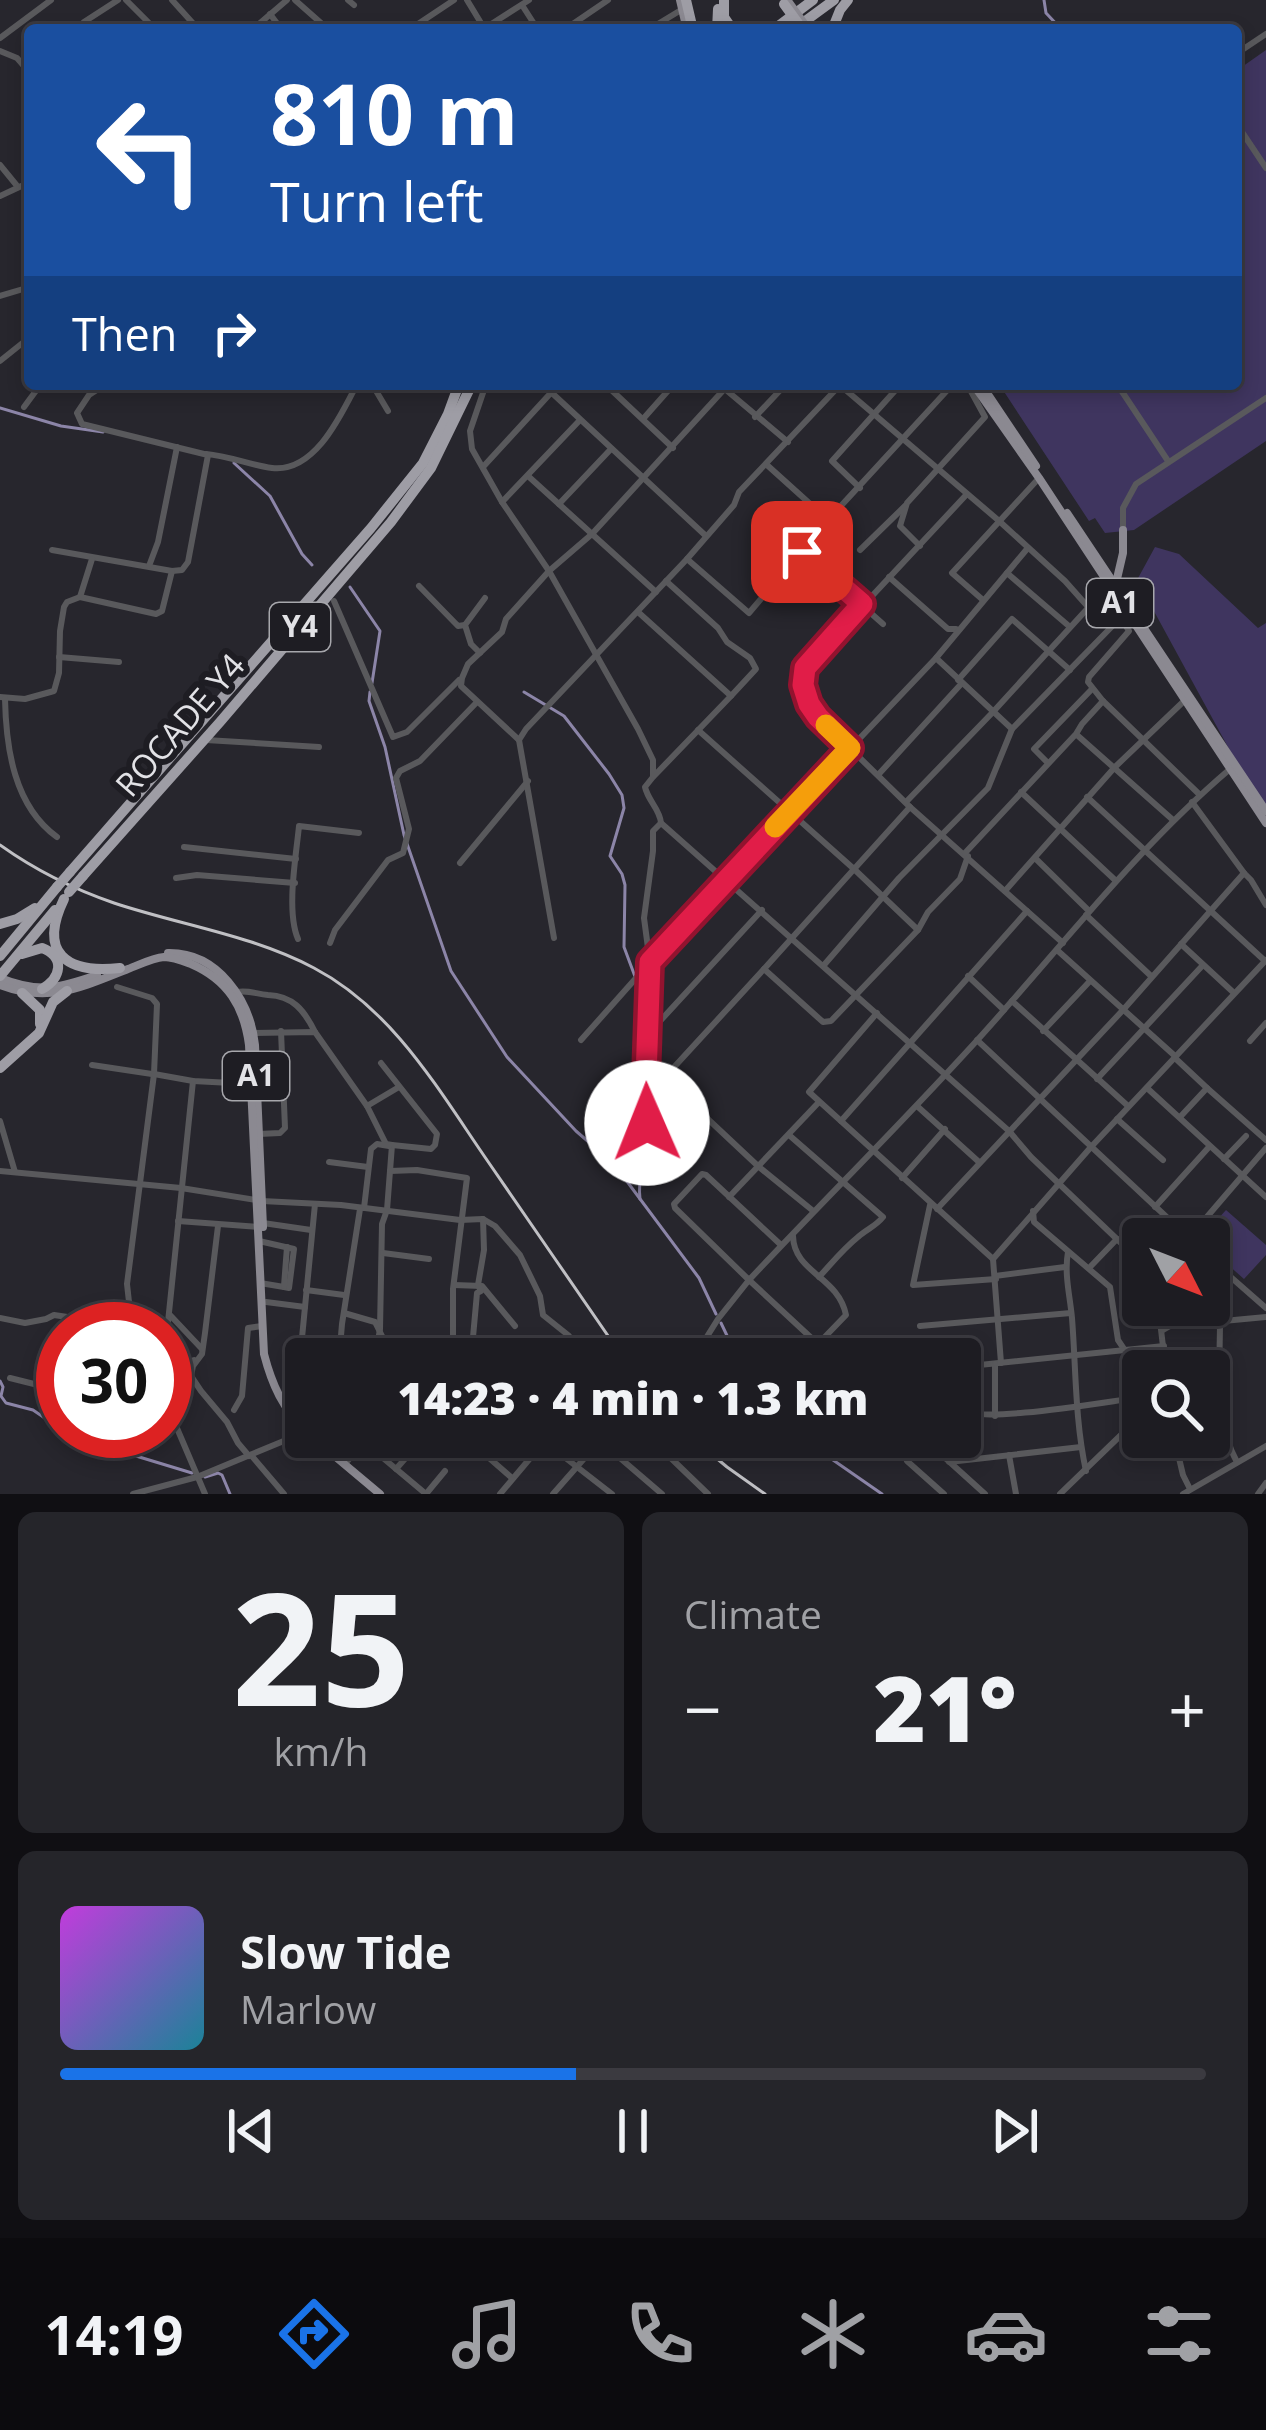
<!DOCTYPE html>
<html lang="en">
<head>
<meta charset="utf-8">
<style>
	:root { --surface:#1d1c22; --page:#25252a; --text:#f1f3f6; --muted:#a0a1a5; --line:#3b3a40; --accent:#1a73e8 }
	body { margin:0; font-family:"Open Sans",sans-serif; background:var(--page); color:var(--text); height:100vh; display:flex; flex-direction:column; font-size:45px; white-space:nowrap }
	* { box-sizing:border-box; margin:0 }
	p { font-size:39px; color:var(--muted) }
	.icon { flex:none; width:66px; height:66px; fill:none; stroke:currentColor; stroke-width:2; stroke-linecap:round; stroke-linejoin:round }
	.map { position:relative; height:1494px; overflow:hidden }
	.side { display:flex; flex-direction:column; gap:18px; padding:18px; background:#100f13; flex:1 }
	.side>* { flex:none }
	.banner { position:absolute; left:24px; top:24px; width:1218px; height:366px; border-radius:12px; box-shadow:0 6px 18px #0003,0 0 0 3px var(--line); background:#1a4fa0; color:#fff; overflow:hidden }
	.needle { width:78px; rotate:132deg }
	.buttons { position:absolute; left:1122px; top:1218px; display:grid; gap:24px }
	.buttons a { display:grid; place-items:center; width:108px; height:108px; border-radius:12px; background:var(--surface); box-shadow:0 6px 18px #0003,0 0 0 3px var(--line); font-size:60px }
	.speed { position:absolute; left:36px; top:1302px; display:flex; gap:24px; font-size:60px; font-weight:700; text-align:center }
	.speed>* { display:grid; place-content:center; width:156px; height:156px; border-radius:50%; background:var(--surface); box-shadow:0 6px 18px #0003,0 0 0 3px var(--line); line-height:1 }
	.speed .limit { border:18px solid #d22; background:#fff; color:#111 }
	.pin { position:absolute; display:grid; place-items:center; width:102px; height:102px; color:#fff; margin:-51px; border-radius:24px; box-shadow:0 6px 18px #0006 }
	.me { position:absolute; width:132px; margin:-66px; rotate:359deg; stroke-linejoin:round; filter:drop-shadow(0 0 9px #0008) }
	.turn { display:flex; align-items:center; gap:42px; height:252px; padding:0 48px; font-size:54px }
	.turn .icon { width:156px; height:156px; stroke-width:2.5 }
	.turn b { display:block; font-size:84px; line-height:102px }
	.then { display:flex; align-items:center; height:114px; padding:0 48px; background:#0003; gap:24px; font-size:45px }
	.big { font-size:90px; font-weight:800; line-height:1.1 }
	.side .widget { flex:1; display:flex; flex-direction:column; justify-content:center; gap:18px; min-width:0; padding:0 42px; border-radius:18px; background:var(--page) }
	.side .dial { align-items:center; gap:0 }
	.dial b { font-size:156px; line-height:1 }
	.song { display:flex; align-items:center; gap:36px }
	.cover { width:144px; height:144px; border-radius:18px; background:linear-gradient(135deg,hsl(290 70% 55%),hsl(190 70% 35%)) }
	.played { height:12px; border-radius:6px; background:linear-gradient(90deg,var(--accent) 45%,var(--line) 45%) }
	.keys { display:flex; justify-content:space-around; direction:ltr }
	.heat { display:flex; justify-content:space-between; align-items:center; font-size:66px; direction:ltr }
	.side .tiles { flex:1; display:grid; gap:18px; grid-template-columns:1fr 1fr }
	.widget:last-child { grid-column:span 2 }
	.trip { position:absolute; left:285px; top:1338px; width:696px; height:120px; border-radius:12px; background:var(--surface); box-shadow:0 6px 18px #0003,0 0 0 3px var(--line); font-weight:800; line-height:120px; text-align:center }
	.menu { display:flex; height:192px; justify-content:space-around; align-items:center; background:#0c0b0e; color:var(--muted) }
	.menu .icon { width:84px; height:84px }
	.menu .on { color:var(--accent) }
	.menu b { font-size:54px; color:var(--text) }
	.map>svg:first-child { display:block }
	.green { fill:#3f355f }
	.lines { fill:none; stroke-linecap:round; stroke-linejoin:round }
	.stream { stroke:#8c85a8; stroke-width:3 }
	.minor { stroke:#59595c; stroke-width:6 }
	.major { stroke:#8b8991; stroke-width:8 }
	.highway { stroke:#9e9da5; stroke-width:10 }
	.rail { stroke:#c0c0c4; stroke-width:3 }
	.major-bridge { stroke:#8b8991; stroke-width:8 }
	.highway-bridge { stroke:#9e9da5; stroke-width:10 }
	.route-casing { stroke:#92132f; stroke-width:30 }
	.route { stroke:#e11d48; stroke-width:21 }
	.slow { stroke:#f59e0b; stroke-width:21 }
	.labels { text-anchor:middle; stroke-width:12; stroke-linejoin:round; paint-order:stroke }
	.shield { fill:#1e1d23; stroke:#a7a7ac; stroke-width:3 }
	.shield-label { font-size:30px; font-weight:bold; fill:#e2e2e6 }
	.street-label { font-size:33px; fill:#e2e2e6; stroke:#1e1d23 }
</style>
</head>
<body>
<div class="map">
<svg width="1266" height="1494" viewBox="0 0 1266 1494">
	<rect width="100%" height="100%" fill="#27262d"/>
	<!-- green -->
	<g class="green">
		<polygon points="1266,50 1266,441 1134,530 1105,533 1095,518 1089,521 999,384 1236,384 1236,66 1239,69"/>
		<polygon points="1155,547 1179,554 1258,628 1266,623 1266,809 1246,780 1137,580"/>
		<polygon points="1226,1210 1266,1245 1266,1255 1244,1279 1209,1248 1209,1239 1200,1239"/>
	</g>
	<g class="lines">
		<!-- stream -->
		<g class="stream">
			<polyline points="1044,0 1046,13 1062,30"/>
			<polyline points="0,408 61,426 103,432"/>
			<polyline points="234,463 270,496 302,554 312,565"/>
			<polyline points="350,587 380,631 372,683"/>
			<polyline points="370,692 369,701 385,747 404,835 451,971 507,1057 576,1131 614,1164 699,1278 716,1314"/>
			<polyline points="524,692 564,716 609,774 622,795 624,808 610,856 622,874 625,885 624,947 640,990 645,1052"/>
			<path d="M640,1199C637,1176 646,1157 645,1134C645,1122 642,1115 644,1102"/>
			<polyline points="721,1323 731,1344 744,1359"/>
			<polyline points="0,1381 3,1387 1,1396 6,1403 33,1410 74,1438 97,1439 124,1446 136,1456 192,1473"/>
			<polyline points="812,1437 833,1460 882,1494"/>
			<polyline points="205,1477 218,1473 222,1475 230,1494"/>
		</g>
		<!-- minor -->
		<g class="minor">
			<polyline points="126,0 156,30"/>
			<polyline points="172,0 199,30"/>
			<polyline points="295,0 321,23"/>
			<polyline points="348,0 354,5"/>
			<polyline points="467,0 484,28"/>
			<polyline points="522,5 538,30"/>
			<polyline points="270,14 282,30"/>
			<polyline points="90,30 84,22 118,0"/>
			<polyline points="252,30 287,0"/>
			<polyline points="409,30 454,0"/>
			<polyline points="482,30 529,0"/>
			<polyline points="564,30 608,0"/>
			<polyline points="648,30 681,10"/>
			<polyline points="0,38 51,0"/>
			<polyline points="0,51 17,58 30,73"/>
			<polyline points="1236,54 1266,34"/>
			<polyline points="1236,123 1266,168"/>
			<polyline points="0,165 18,187"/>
			<polyline points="0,196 30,182"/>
			<polyline points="0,296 30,287"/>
			<polyline points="0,361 30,337"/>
			<polyline points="372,384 388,411"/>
			<path d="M486,384L470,431L472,449L502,502L549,571L638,729L653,760V777L645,787C648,801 660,809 661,823L1009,1131L1031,1157L1143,1264"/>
			<polyline points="605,384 673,448"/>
			<polyline points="719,384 788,442"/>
			<polyline points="1117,384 1168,461"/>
			<polyline points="841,386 998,520 1065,581 1089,608"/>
			<polyline points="552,393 706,536"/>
			<polyline points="24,407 41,384"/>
			<polyline points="755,417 786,384"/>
			<polyline points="643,419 674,384"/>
			<path d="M206,454C229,456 250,465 272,468C315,473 341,415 357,384"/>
			<polyline points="767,465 828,520"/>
			<polyline points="483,467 559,384"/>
			<polyline points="528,476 656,592"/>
			<polyline points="860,488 832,461 901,384"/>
			<path d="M967,494L805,668C803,688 806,701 818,717L910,807L1063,943"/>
			<polyline points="502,502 580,420"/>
			<polyline points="559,504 610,450"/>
			<polyline points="1123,530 1123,508 1136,484 1266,398"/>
			<polyline points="920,546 900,526 907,503 985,417 967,384"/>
			<polyline points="52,550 172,571 182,570 188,562 208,455 82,424 77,413 89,395 106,384"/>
			<polyline points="860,550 905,506"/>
			<polyline points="802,552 883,624"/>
			<polyline points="687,559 749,613 828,520 953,384"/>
			<polyline points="149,566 158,542 177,447"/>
			<polyline points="1007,573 1070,627"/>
			<polyline points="889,577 948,629 956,629"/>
			<polyline points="666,581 718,628 727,642 750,658 756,669 731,696"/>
			<polyline points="419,586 458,626 465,625"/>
			<polyline points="80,597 92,559"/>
			<polyline points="983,600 952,573 1039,478"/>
			<polyline points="334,601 393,737 407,732 459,680"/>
			<polyline points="638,612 731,696 654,776"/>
			<polyline points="1120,617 1129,631 1089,677 1088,682 1103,701 1200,795"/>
			<polyline points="480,653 471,644 465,625 485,598"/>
			<polyline points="59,657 119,662"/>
			<polyline points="936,658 1012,729"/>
			<polyline points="958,680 1012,619 1070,670"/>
			<polyline points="0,697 25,699 54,691 59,673 60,631 64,607 67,602 80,597 156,614 162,611 172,571"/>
			<path d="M5,699C6,748 14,806 57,837"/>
			<polyline points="698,730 854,869 918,930"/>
			<polyline points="1077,735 1173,820"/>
			<polyline points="206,740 319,747"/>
			<polyline points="519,740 461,686 462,678 468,664 502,632 506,619 549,571 592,534 729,384"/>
			<polyline points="1047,762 1034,749 1092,689"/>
			<polyline points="878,775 962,683"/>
			<polyline points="1021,792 1115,880"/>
			<polyline points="1087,797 1265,961"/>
			<polyline points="906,802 993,712 1109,585"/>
			<polyline points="1192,802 1244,873 1251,880 1266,905"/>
			<polyline points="910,807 764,969 823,1022 831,1021 918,930 928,912 960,879 968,856"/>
			<polyline points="184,847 296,859"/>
			<polyline points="965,853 1076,734 1082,724 1103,701"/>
			<polyline points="1035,858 1088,910"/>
			<polyline points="460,863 528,781"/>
			<polyline points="176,878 197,875 295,883"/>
			<polyline points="1005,891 1115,767 1184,701"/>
			<polyline points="1086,915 1151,976"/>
			<polyline points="554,938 519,740 526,729 687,559 734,505 739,492 841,384"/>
			<path d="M298,939C286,911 296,857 299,826L359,833"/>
			<polyline points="330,943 335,930 388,860 403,853 409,829 396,778 400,771 420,761 477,702"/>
			<polyline points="1181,944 1234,993"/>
			<polyline points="1057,950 1175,1056"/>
			<polyline points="824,965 899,878 988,788 1012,729 1126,612"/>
			<polyline points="968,976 1004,1010"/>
			<polyline points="117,987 152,998 157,1004 154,1074 127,1284 130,1311 137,1329"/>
			<path d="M237,992C249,990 256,994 268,995C293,996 304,1010 315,1032"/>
			<polyline points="1012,1001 1128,1106"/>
			<polyline points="877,1013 809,1092 993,1259"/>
			<polyline points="661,1020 762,910"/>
			<polyline points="1043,1031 1090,981"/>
			<polyline points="254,1033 315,1032 367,1106 386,1144 392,1145 387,1210 382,1224 380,1329 375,1359"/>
			<polyline points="581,1040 692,915 936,658 1027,549"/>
			<polyline points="977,1040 1188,1237"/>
			<polyline points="1250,1041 1266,1023"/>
			<polyline points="1175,1058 1207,1088"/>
			<polyline points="646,1061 759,1167 812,1210"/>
			<polyline points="381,1063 437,1134 435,1145 431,1149 392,1145"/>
			<polyline points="92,1065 152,1074"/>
			<polyline points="154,1074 193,1081 251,1084"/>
			<polyline points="665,1077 764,969"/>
			<polyline points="1097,1079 1203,965"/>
			<polyline points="1147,1088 1266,1197"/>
			<polyline points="367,1106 399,1087"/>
			<polyline points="917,1106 979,1162"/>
			<polyline points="1181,1116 1207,1088 1266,1140"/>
			<polyline points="1117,1119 1163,1160"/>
			<polyline points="0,1121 15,1172"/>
			<polyline points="841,1121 1027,911"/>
			<polyline points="647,1123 650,963 644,918 653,851 653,831 661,823"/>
			<polyline points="259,1134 280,1133 285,1128 281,1031"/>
			<path d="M789,1135L883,1217C876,1226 867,1229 858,1237C843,1249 832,1263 819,1277"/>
			<polyline points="1224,1159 1246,1136"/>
			<polyline points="329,1162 368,1167"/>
			<polyline points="0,1171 181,1188 262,1201 341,1205 460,1220 483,1219 495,1226 520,1255 540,1296 543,1315 568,1335 588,1359"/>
			<polyline points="390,1171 417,1170 467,1178 453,1289 453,1342"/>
			<polyline points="902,1178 945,1129"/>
			<polyline points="729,1197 819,1102"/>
			<polyline points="930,1205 913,1285 996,1279"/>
			<polyline points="1155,1207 1209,1147"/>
			<polyline points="364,1208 371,1149 377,1144 389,1146"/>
			<polyline points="937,1209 1123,1010 1244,873"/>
			<polyline points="1033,1211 1034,1222 1110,1287 1118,1340 1124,1349"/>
			<polyline points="178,1221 258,1227"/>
			<polyline points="263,1223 311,1230"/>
			<polyline points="218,1226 205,1333 202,1354 193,1366 191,1376 201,1391 227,1422 238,1443 249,1456"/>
			<path d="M793,1236C794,1273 838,1276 846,1315L818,1344"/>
			<polyline points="1188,1239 1266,1148"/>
			<polyline points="259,1241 294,1249 289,1288 284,1287"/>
			<path d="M781,1245L706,1175L702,1174L674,1204L675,1208L749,1280C826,1198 906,1119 981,1036C1063,945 1137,848 1230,769"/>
			<path d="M1068,1252C1064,1274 1070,1296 1072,1318C1076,1369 1075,1421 1086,1471"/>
			<polyline points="383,1253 429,1259"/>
			<polyline points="1209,1258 1266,1308"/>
			<polyline points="1091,1266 1117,1239"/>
			<polyline points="995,1276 1065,1267"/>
			<polyline points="260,1283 284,1287"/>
			<polyline points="454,1285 482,1286 515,1326"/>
			<polyline points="284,1286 287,1247"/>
			<polyline points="306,1290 344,1295"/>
			<polyline points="266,1302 305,1307"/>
			<polyline points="1158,1305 1166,1371"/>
			<path d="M1201,1305L1220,1321C1220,1367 1214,1421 1237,1462"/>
			<polyline points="344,1313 375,1322 385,1342 398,1344"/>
			<polyline points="170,1315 202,1349"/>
			<polyline points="0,1318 25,1323 46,1319 54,1315 101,1322 127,1329"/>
			<polyline points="920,1326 1071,1313"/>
			<polyline points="1163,1330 1170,1326 1266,1317"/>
			<polyline points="165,1351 193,1081"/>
			<polyline points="165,1352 174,1366 194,1360"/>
			<polyline points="339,1359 342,1324 360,1209"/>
			<path d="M381,1359C404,1338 442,1341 472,1343"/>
			<polyline points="471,1359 477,1293 481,1291 478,1285 484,1250 483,1219"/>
			<polyline points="693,1359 718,1319 749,1280 834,1359"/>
			<polyline points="1001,1363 993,1259 1091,1147 1266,960"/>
			<polyline points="960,1367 1164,1346"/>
			<polyline points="10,1378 34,1384 46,1381 63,1383"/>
			<polyline points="306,1391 298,1379 315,1204"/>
			<polyline points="165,1400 205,1494"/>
			<polyline points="234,1410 242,1396 248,1328 262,1326"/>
			<path d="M960,1410C984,1424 1109,1401 1143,1397"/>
			<polyline points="995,1416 995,1364"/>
			<polyline points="358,1437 426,1494"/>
			<polyline points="465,1437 512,1478"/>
			<polyline points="524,1437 537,1448"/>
			<polyline points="649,1437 708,1494"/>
			<polyline points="922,1437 985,1494"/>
			<polyline points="1174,1437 1183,1475 1190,1489"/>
			<polyline points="599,1440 662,1494"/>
			<polyline points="545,1442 612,1494"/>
			<polyline points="251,1455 284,1494"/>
			<polyline points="1009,1455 1016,1494"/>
			<polyline points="907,1461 944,1494"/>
			<polyline points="949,1462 1081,1447"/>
			<polyline points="345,1464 367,1437"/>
			<polyline points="396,1469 424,1437"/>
			<polyline points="133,1494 197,1477 291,1438 303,1429"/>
			<polyline points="426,1494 445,1471"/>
			<polyline points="500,1494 548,1437"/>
			<polyline points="553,1494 603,1437"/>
			<polyline points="1060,1494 1122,1434 1122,1399"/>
			<polyline points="1183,1494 1266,1446"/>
			<polyline points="1258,1494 1266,1483"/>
		</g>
		<!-- major -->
		<g class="major">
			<polyline points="680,0 687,30"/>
			<polyline points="973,384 1039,478 1266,823"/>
			<polyline points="981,384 1036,466"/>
			<polyline points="1067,513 1266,811"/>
			<polyline points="1116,583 1123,553 1123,530"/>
			<path d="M168,953C218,952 250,1000 255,1045L263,1227"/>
			<path d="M0,978C40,994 58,988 97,975"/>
			<path d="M0,985C49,1004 82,987 128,969C139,965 152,958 164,957C173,957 183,961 191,964C228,980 244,1007 249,1045L264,1354C272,1385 283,1409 306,1431"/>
			<polyline points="312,1437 380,1494"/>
		</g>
		<!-- highway -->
		<g class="highway">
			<polyline points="686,0 693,30"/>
			<polyline points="724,0 724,17 733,30"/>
			<polyline points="717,30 718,9"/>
			<polyline points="773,30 813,0"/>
			<polyline points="793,30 834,0"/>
			<polyline points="832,30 840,10 848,0"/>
			<polyline points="70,872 371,528 423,463 448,414 459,384"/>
			<polyline points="83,876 220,722 391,522 431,468 472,384"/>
			<path d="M64,899C38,953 66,974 120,968"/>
			<polyline points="0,924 17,919 35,908"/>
			<path d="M22,954L42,948C66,957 61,978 42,989"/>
			<polyline points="0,956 57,887"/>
			<polyline points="0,976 55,910"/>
			<polyline points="22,993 40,1010 40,1024"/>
			<polyline points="0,1068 39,1033 53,1002 67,991"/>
		</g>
		<!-- rail -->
		<g class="rail">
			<path d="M0,845C35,870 73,889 114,903C180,925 252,935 314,968C394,1010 439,1091 489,1163C534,1228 579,1294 624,1359"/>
			<polyline points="691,1437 727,1467 765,1494"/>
		</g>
		<!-- major-bridge -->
		<polyline class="major-bridge" points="788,1 809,30"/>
		<!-- highway-bridge -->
		<g class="highway-bridge">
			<polyline points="784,4 803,30"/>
			<polyline points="57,887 70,872"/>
			<polyline points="69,892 83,876"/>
		</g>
	</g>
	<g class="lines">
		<defs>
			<polyline id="route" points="647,1123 646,1078 650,962 850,748 818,717 809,704 803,685 805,668 862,604 802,552"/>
		</defs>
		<!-- route casing -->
		<use href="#route" class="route-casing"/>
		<!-- route -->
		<use href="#route" class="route"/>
		<!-- slow -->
		<polyline class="slow" points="775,827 850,748 826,725"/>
	</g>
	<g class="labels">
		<!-- shield labels -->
		<g class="shield">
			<rect x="1087" y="579" width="66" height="48" rx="9"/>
			<rect x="270" y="603" width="60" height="48" rx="9"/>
			<rect x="223" y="1052" width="66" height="48" rx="9"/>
		</g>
		<g class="shield-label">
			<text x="1120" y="613">A1</text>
			<text x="300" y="637">Y4</text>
			<text x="256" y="1086">A1</text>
		</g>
		<!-- street labels -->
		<g class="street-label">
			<text transform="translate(180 725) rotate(-49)" y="12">ROCADE Y4</text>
		</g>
	</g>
</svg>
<div class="buttons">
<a><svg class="needle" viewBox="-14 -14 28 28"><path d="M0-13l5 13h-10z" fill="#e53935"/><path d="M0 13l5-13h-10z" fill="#a0a1a5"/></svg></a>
<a><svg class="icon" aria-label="search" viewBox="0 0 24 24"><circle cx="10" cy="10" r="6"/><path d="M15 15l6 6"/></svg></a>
</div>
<div class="speed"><div class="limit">30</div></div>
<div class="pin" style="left:802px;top:552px;background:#d93025"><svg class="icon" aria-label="arrive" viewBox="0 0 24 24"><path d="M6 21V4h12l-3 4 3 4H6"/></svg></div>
<svg class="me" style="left:647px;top:1123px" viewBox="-20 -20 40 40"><circle r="19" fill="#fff"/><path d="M0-13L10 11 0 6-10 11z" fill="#e11d48"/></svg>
<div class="trip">14:23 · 4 min · 1.3 km</div>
<div class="banner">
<div class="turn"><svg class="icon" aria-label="left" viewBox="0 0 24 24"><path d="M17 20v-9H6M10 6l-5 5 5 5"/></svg><div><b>810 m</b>Turn left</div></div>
<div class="then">Then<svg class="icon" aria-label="right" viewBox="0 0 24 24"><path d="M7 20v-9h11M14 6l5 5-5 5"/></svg></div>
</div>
</div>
<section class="side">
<div class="tiles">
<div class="widget dial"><b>25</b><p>km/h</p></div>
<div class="widget"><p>Climate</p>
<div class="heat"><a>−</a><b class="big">21°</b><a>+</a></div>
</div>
<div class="widget">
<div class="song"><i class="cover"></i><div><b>Slow Tide</b><p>Marlow</p></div></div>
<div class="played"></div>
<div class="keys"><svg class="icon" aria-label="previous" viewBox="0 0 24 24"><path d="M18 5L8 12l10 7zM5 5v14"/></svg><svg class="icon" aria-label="pause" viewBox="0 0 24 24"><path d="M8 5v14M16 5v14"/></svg><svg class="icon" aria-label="next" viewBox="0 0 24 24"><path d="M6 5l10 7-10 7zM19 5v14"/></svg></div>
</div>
</div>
</section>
<nav class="menu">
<b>14:19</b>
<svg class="icon on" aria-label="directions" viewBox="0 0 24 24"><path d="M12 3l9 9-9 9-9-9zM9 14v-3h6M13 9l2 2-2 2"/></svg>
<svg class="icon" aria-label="music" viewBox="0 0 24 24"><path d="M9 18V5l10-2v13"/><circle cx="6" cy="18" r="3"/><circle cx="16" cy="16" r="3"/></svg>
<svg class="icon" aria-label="phone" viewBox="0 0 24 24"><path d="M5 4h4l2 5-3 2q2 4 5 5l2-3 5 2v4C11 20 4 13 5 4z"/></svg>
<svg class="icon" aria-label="climate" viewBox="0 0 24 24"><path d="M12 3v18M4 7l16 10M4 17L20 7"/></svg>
<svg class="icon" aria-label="car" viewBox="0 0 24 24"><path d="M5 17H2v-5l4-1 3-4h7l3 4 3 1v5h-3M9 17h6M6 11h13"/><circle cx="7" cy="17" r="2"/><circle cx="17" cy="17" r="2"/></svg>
<svg class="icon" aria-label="filters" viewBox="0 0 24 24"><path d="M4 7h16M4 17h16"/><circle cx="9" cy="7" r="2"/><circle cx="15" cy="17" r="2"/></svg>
</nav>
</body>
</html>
